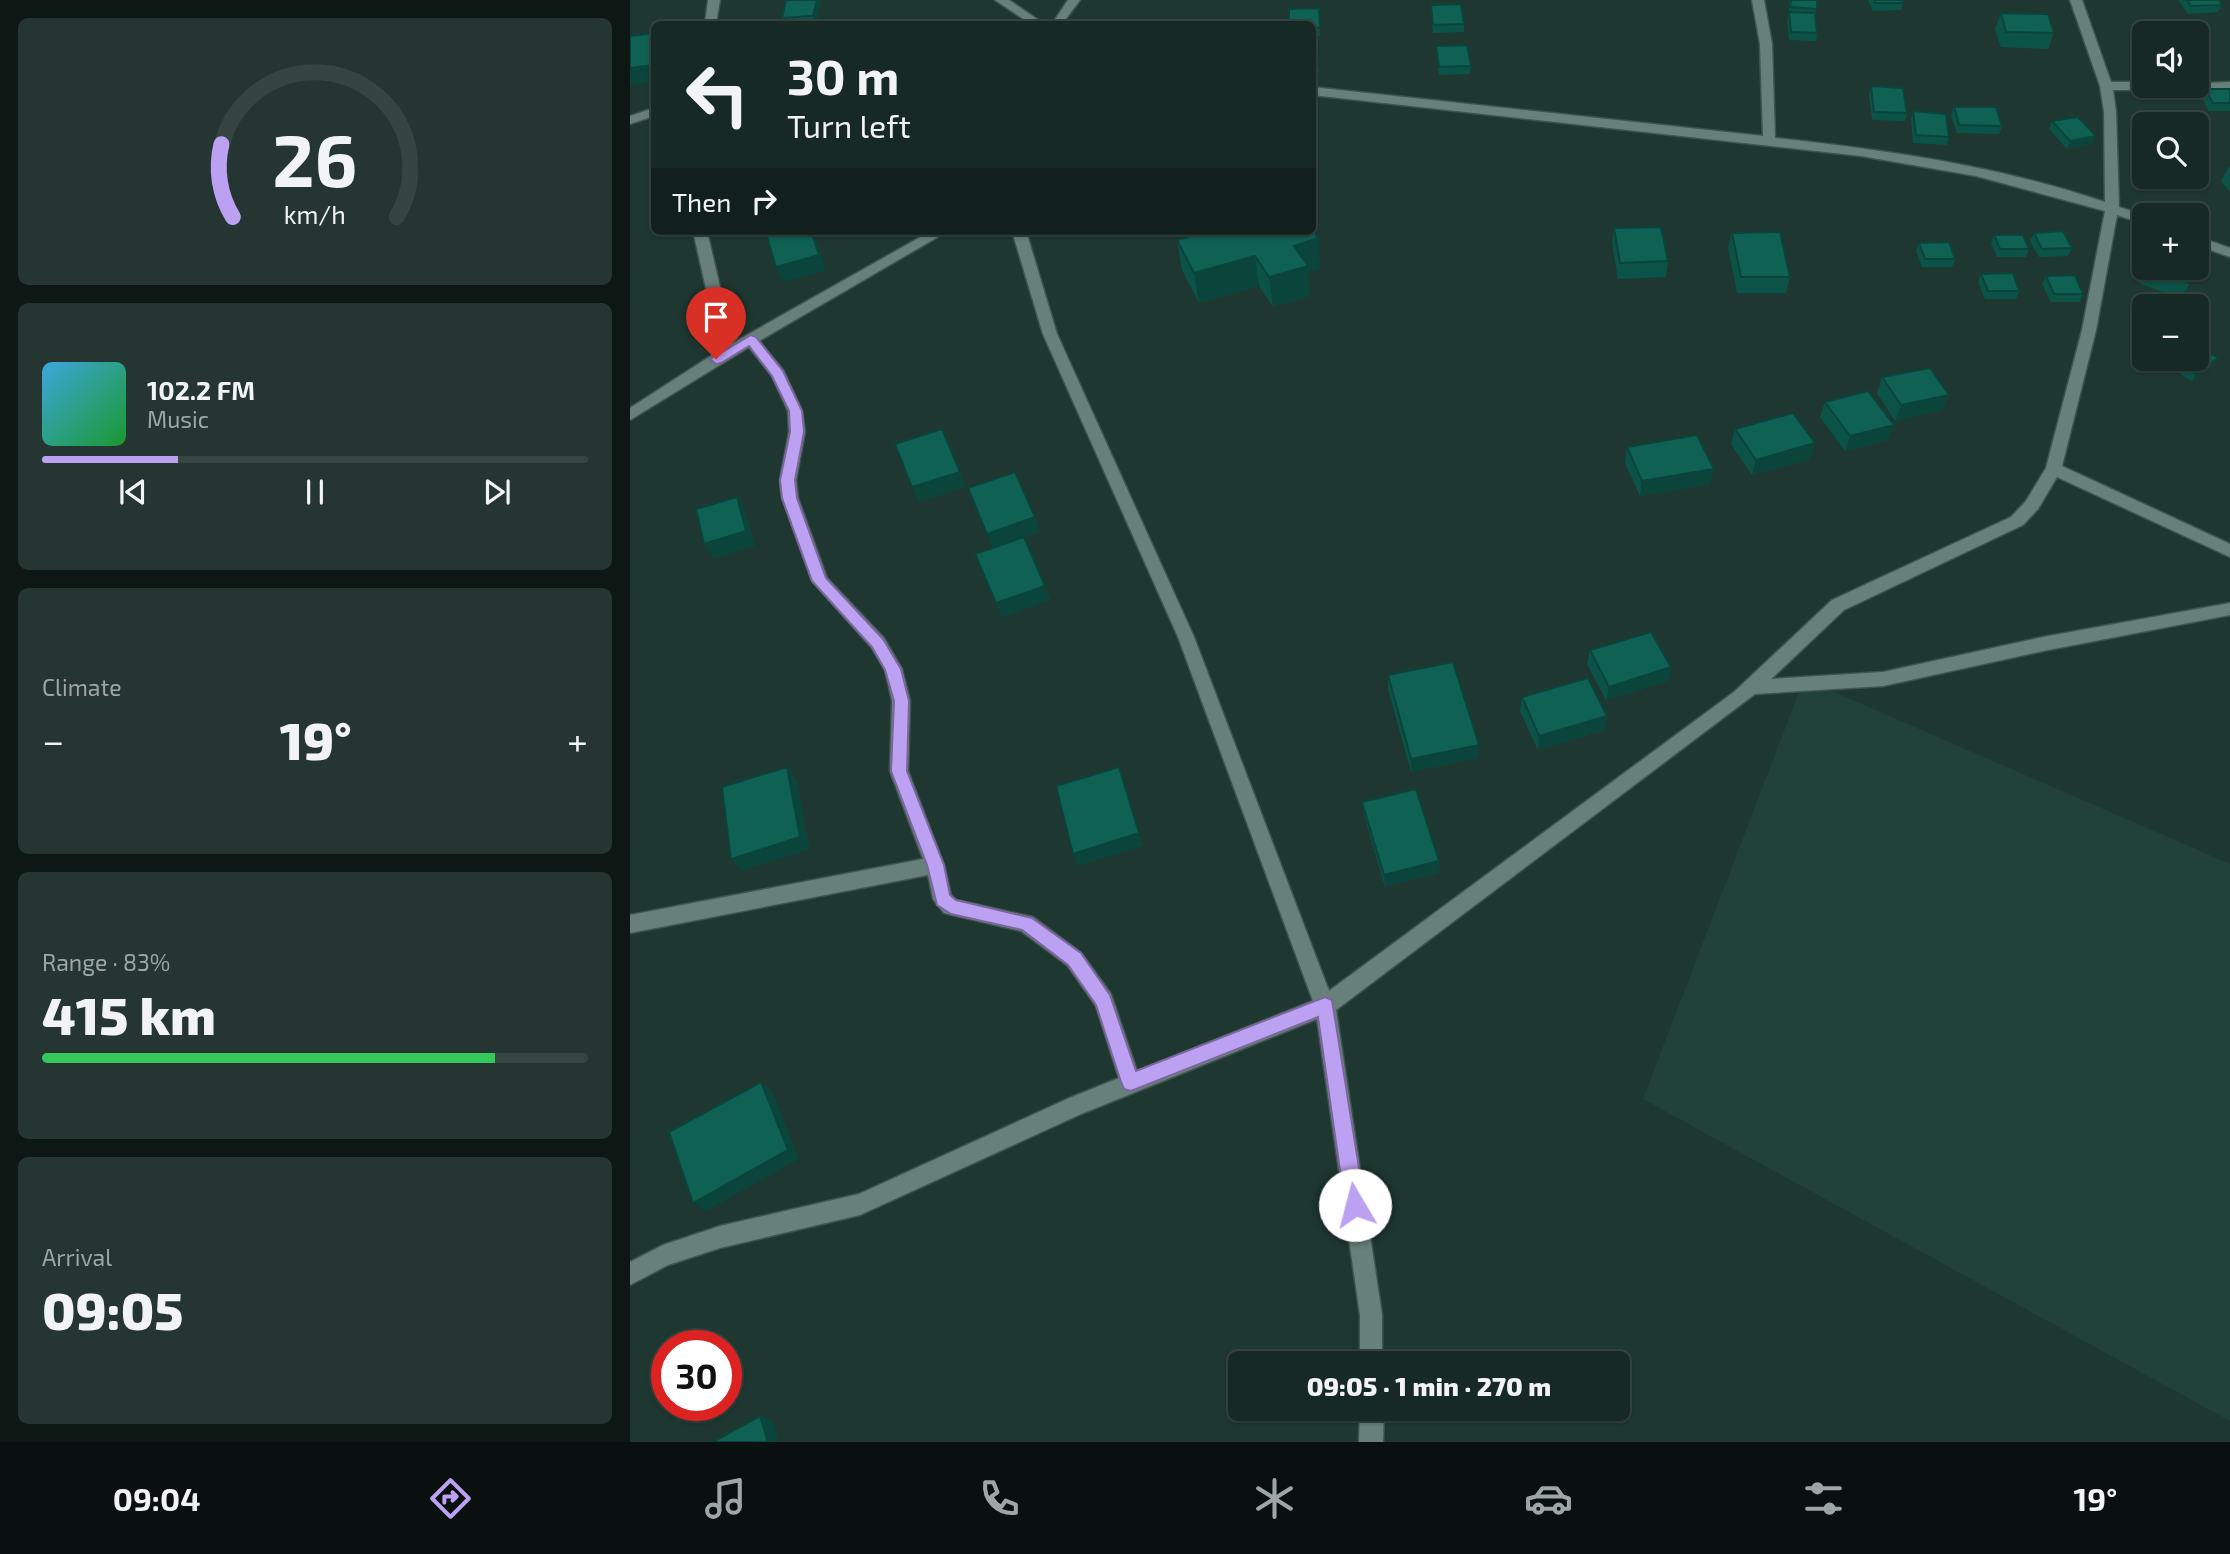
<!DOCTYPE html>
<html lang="en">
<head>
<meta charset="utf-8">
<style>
	:root { --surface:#172925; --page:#243532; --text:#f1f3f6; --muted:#9ea6a7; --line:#364542; --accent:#bca0f2 }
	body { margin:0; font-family:"Exo 2",sans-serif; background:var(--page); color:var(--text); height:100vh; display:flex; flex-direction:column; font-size:26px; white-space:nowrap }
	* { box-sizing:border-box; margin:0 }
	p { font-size:23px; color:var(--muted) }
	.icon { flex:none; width:38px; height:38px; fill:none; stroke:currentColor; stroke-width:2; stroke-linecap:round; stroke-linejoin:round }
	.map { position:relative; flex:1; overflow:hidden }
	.details { display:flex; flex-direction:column; gap:18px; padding:18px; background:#0d1714; width:630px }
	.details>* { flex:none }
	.top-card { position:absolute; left:21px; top:21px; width:665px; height:214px; border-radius:10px; box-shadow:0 2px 5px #0004,0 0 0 2px var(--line); background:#172925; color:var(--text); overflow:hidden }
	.controls { position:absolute; left:1502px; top:21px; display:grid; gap:14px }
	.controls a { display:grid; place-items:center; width:77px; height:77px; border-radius:10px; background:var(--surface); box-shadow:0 2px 5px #0004,0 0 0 2px var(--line); font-size:35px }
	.speed { position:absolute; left:21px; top:1330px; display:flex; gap:14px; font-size:35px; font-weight:700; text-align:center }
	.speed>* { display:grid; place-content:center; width:91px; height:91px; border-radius:50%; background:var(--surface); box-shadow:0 2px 5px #0004,0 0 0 2px var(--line); line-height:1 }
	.speed .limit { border:10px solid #d22; background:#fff; color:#111 }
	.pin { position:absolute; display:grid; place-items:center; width:60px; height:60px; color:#fff; margin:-72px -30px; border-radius:50% 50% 50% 0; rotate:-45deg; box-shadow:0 0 7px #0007 }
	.pin .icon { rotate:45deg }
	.me { position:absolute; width:77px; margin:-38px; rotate:352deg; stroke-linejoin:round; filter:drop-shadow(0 0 5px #0008) }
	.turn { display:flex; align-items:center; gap:24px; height:147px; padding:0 21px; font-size:32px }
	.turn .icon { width:91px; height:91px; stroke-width:2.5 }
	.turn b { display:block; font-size:49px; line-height:60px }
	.then { display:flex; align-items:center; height:66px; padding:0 21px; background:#0003; gap:14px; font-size:26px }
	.big { font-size:52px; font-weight:800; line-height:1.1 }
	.details .widget { flex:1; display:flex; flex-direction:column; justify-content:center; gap:10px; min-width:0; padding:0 24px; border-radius:10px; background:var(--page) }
	.details .dial { align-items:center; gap:0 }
	.dial svg { height:182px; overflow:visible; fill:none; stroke:var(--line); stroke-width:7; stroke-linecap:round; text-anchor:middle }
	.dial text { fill:var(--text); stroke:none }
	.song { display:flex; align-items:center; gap:21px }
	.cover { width:84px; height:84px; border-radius:10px; background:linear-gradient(135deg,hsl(200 70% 55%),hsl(130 70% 35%)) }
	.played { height:7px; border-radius:4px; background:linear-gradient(90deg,var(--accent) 25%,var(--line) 25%) }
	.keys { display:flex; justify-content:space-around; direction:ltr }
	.heat { display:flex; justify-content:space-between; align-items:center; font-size:38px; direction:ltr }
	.charge { height:10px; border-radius:5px; background:linear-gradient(90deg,#34c759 83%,var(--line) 0) }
	.trip { position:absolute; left:598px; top:1351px; width:402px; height:70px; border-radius:10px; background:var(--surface); box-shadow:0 2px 5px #0004,0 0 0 2px var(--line); font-weight:800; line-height:70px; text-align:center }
	.dock { display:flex; height:112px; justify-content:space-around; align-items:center; background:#09100f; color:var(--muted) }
	.dock .icon { width:49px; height:49px }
	.dock .current { color:var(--accent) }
	.dock b { font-size:32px; color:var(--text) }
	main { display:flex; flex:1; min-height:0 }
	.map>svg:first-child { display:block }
	.built { fill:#21423b }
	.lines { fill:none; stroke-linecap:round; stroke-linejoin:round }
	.minor-casing { stroke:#3f544f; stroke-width:3 }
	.minor { fill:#67817a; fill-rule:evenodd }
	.wall { fill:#0c5347 }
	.shaded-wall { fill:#0a443a }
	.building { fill:#0e6153; stroke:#0a443a; stroke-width:2 }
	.route { fill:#bca0f2; stroke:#7a689d; stroke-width:2 }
</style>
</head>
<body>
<main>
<section class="details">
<div class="widget dial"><svg viewBox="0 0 100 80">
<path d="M14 69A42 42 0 1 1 86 69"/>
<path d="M14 69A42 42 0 0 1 9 37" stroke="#bca0f2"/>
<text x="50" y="56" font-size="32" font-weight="700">26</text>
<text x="50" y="72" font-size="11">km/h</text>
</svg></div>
<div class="widget">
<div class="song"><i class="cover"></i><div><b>102.2 FM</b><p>Music</p></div></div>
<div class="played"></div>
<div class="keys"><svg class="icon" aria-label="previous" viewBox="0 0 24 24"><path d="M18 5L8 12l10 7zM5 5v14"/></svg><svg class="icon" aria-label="pause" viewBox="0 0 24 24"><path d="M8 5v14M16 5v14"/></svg><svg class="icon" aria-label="next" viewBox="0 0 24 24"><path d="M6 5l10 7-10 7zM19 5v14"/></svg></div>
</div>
<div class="widget"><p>Climate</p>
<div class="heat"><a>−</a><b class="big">19°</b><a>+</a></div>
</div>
<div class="widget"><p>Range · 83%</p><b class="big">415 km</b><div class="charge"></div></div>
<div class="widget"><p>Arrival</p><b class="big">09:05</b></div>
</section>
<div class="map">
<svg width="1600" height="1442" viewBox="0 0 1600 1442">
	<rect width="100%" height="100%" fill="#1f3731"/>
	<!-- built -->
	<polygon class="built" points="1174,679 1600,864 1600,1421 1013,1099"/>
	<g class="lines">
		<defs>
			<g id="minor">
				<polygon points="78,0 90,0 86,24 75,24"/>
				<polygon points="365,0 379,0 414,24 401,24"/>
				<polygon points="438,0 450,0 432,24 422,24"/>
				<path d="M1122,0H1134L1142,44L1145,138C1256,150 1369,166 1475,202L1474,112L1470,86L1440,0H1452L1481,82H1514V86L1600,82V90H1483L1486,112L1489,207L1514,215V224L1487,215L1466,330L1432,466L1600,544V557L1427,477L1408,509L1393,525L1214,610L1141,679L1253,672L1413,637L1600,603V615L1413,651L1253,686L1125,694L706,1010L752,1315V1363H730V1315L687,1019L451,1114L230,1215L90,1248L38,1265L0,1285V1262L33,1245L90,1226L229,1194L437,1099L489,1078L466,1006L437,965L391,931L314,913L303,899L298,875L0,933V915L293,859L260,771L262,701L255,670L242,648L182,581L152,498L150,480L159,432L158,411L142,376L119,347L0,420V408L90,350L63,231H77L103,343L301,231H318L129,341L153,370L172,411L175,432L166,480L168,498L197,578L254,638L272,669L280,701L278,771L314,865L321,895L326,900L403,917L451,953L481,994L507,1071L683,1001L548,637L413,334L382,231H396L427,334L564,637L699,991L1104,692L1202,600L1381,517L1396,501L1416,468L1452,330L1475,211L1346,176L1231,156L682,95V87L1133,136L1130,44Z"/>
				<polygon points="24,108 24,116 0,124 0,116"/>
				<polygon points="1566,236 1600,248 1600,257 1566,245"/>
				<polygon points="730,1409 754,1409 753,1442 729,1442"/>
			</g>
		</defs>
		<!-- minor casing -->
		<use href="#minor" class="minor-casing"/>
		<!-- minor -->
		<use href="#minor" class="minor"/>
	</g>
	<!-- wall -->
	<g class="wall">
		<polygon points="156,0 190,0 191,3 186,24 154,24 152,18"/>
		<polygon points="1159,0 1187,0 1185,15 1187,33 1186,41 1159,40 1157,20 1159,12"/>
		<polygon points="1238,0 1272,0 1273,3 1271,10 1243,11"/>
		<polygon points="1548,0 1589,0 1592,5 1588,12 1558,14"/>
		<polygon points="801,5 834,24 834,32 803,33"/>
		<polygon points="689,8 690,36 682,37 682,24"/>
		<polygon points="1371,13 1424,33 1418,49 1371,47 1365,29"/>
		<polygon points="682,43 687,43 689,73 682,73"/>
		<polygon points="806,46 841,66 840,74 809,75"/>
		<polygon points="1241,86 1277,113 1275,121 1242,120 1239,94"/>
		<polygon points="1575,89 1600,89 1600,111 1579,111 1571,97"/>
		<polygon points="1324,107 1372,126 1369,134 1327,133 1321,115"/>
		<polygon points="1283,111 1319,137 1317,145 1283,143 1281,119"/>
		<polygon points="1422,121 1463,144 1437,149 1419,129"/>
		<polygon points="1600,165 1600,192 1591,181"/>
		<polygon points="984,228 1038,261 1036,277 988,279 982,244"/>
		<polygon points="1102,233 1160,277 1156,293 1107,293 1098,248"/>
		<polygon points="1404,233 1442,248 1438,256 1409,257 1400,241"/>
		<polygon points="1364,235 1399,249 1396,257 1367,257 1361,243"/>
		<polygon points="547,240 690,268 678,272 680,296 643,307 629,286 569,303 552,270"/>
		<polygon points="1289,243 1325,259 1322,267 1292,267 1286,251"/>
		<polygon points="1573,260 1551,299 1509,283 1517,268"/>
		<polygon points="1351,274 1389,291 1386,299 1355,299 1348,282"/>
		<polygon points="1416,276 1453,294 1450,302 1421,302 1412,284"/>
		<polygon points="1588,358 1583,365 1562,381 1531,362 1532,359"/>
		<polygon points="1252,377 1313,410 1265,421 1247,393"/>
		<polygon points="1195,402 1258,440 1215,451 1190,417"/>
		<polygon points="1105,429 1180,459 1122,475 1101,444"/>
		<polygon points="997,447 1084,469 1080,484 1010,496 995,463"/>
		<polygon points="960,650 1038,681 976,700 957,664"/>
		<polygon points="758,675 849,745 848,758 781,772 758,689"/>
		<polygon points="892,697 975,730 908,750 890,711"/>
		<polygon points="732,802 809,873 755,887 734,815"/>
	</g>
	<!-- shaded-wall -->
	<g class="shaded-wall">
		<polygon points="187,0 190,0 191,3 186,24 183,16"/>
		<polygon points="24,65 24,82 0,85 0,68"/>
		<polygon points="1466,136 1463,144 1437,149 1440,141"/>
		<polygon points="181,231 185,238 196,271 153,282 146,267"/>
		<polygon points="688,238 690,268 678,272 680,296 643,307 639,277 664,246"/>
		<polygon points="625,256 629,286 569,303 564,273"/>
		<polygon points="1588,358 1583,365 1562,381 1566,373"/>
		<polygon points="1319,395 1313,410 1265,421 1271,405"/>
		<polygon points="1264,425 1258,440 1215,451 1220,436"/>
		<polygon points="1185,443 1180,459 1122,475 1126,460"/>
		<polygon points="1084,469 1080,484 1010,496 1012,481"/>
		<polygon points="330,472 336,487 289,502 282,487"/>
		<polygon points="107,497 116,512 125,546 84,559 74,544"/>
		<polygon points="405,517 410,532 363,549 357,534"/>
		<polygon points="415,586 421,600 372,618 366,603"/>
		<polygon points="1041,667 1038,681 976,700 979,687"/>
		<polygon points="977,716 975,730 908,750 909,736"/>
		<polygon points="849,745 848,758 781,772 781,759"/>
		<polygon points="157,767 167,780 180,849 112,871 101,859"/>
		<polygon points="489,767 513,846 448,866 443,854"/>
		<polygon points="809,861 809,873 755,887 754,875"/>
		<polygon points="131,1082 143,1092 169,1159 76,1211 63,1203"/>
		<polygon points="130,1416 143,1421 149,1442 138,1442"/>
	</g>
	<!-- building -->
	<g class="building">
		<polygon points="156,0 187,0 183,16 152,18"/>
		<polygon points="1161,0 1187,0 1187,9 1160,7"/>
		<polygon points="1244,0 1272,0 1273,3 1245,3"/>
		<polygon points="1557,0 1589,0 1592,5 1561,6"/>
		<polygon points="831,4 834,24 803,25 801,5"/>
		<polygon points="689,8 690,28 682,28 682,24 659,24 659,9"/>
		<polygon points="1159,12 1185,13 1187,33 1161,32"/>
		<polygon points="1371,13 1418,14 1424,33 1376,32"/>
		<polygon points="24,33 24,65 0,68 0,36"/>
		<polygon points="682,43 687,43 688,65 682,65"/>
		<polygon points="837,45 841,66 809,67 806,46"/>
		<polygon points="1241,86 1273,88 1277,113 1244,112"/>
		<polygon points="1575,89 1600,89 1600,103 1583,103"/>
		<polygon points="1324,107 1366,107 1372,126 1329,125"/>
		<polygon points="1283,111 1316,114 1319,137 1286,135"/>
		<polygon points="1448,117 1466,136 1440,141 1422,121"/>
		<polygon points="1031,227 1038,261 990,263 984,228"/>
		<polygon points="682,229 688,238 664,246 678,266 639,277 625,256 564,273 547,240 580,231 682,231"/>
		<polygon points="145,231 181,231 189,255 146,267 136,233"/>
		<polygon points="1433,231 1442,248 1412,249 1404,233"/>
		<polygon points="1150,232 1160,277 1111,277 1102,233"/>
		<polygon points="1364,235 1393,235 1399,249 1370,249"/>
		<polygon points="1319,242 1325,259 1295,259 1289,243"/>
		<polygon points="1566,258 1573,260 1560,283 1519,268 1566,268"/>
		<polygon points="1383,273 1389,291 1358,291 1351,274"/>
		<polygon points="1445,275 1453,294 1424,294 1416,276"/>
		<polygon points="1566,345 1588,358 1566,373 1543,359 1566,359"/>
		<polygon points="1300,368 1319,395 1271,405 1252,377"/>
		<polygon points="1238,391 1264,425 1220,436 1195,402"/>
		<polygon points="1163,413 1185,443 1126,460 1105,429"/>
		<polygon points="312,429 330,472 282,487 265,444"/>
		<polygon points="1067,435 1084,469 1012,481 997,447"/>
		<polygon points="385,472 405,517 357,534 338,488"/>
		<polygon points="107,497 116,531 74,544 66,509"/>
		<polygon points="394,537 415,586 366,603 345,554"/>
		<polygon points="1021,632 1041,667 979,687 960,650"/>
		<polygon points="823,662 849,745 781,759 758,675"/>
		<polygon points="958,678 977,716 909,736 892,697"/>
		<polygon points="157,767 170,837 101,859 92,787"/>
		<polygon points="489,767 509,833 443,854 426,786"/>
		<polygon points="786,789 809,861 754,875 732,802"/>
		<polygon points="131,1082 158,1150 63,1203 39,1132"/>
		<polygon points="130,1416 138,1442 83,1442"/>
	</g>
	<!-- route -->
	<polygon class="route" points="121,335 126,337 153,371 172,411 174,432 165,480 167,498 196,578 253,639 271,669 279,701 277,771 314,865 320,895 326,900 402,918 451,953 480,995 506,1071 695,997 702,1000 735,1205 732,1212 725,1215 718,1212 715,1205 688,1017 501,1091 494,1089 491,1082 466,1005 438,965 392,930 321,914 307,905 297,865 261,771 264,701 255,670 242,647 182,581 152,498 150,480 160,432 159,411 142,376 119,346 91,363 86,364 80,359"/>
</svg>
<div class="controls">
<a><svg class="icon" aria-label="sound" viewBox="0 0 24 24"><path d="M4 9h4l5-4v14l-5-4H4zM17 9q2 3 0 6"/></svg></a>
<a><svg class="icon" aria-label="search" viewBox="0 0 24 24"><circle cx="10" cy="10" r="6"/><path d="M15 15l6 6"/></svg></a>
<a>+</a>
<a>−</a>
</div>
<div class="speed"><div class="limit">30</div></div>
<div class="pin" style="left:86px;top:359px;background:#d93025"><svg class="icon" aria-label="arrive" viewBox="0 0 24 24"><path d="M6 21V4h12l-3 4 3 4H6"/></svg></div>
<svg class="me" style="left:725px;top:1205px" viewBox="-20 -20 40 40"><circle r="19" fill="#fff"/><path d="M0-13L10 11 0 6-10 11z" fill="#bca0f2"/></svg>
<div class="trip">09:05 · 1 min · 270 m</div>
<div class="top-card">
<div class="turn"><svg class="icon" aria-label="left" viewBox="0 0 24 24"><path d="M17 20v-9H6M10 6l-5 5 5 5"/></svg><div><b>30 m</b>Turn left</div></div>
<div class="then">Then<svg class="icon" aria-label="right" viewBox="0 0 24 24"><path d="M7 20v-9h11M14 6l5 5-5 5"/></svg></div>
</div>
</div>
</main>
<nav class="dock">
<b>09:04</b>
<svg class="icon current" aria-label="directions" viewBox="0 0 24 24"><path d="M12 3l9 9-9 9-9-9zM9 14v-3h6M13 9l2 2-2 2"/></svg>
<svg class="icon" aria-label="music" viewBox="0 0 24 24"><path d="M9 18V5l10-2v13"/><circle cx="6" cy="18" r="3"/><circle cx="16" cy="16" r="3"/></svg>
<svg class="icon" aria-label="phone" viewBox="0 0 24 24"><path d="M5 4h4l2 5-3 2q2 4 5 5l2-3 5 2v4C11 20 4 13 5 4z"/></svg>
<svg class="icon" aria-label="climate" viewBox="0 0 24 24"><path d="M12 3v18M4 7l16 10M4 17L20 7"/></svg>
<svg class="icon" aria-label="car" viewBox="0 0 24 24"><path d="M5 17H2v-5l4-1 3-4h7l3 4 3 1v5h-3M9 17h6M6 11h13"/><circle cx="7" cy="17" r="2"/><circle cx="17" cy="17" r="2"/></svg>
<svg class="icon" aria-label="filters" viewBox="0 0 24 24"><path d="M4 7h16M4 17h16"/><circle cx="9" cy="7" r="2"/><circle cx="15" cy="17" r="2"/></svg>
<b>19°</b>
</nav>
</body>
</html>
